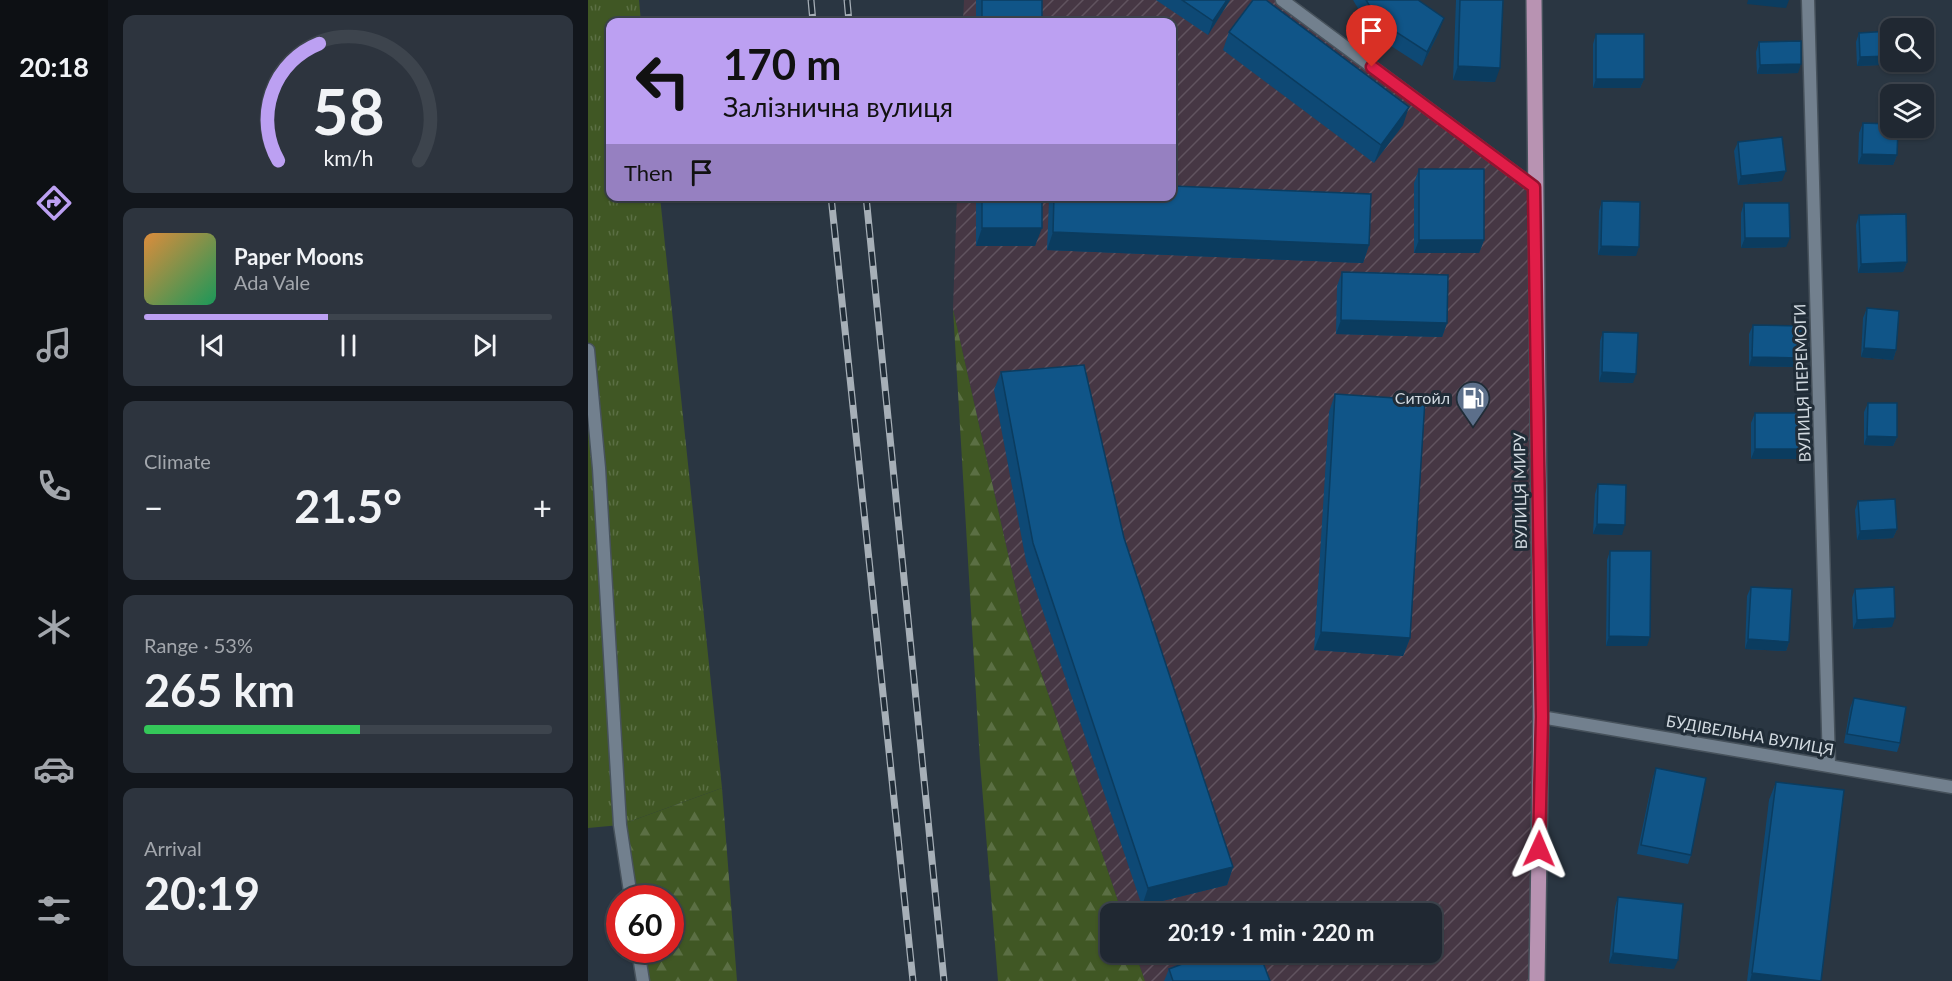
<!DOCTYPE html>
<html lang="en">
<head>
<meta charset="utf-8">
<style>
	:root { --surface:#202832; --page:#2d343e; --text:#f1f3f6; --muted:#a2a6ac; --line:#3d444d; --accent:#bca0f2 }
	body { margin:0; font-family:Lato,sans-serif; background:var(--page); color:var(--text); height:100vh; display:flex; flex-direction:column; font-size:22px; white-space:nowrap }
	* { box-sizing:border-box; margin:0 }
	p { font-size:20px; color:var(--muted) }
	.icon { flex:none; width:33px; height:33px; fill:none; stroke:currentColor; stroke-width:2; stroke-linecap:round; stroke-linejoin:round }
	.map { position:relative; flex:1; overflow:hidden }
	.details { display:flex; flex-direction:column; gap:15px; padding:15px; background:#12161c; width:480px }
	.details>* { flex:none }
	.hud { position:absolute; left:18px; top:18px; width:570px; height:183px; border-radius:12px; box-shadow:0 2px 4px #0004,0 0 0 2px var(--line); background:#bca0f2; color:#111; overflow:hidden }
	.fabs { position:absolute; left:1292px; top:18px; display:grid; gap:12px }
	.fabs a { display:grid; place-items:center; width:54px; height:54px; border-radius:12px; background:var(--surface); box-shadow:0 2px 4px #0004,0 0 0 2px var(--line); font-size:30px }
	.speed { position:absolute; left:18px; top:885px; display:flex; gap:12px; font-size:30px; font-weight:700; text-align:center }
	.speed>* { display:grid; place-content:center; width:78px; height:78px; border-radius:50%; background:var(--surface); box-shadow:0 2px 4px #0004,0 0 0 2px var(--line); line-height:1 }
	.speed .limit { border:9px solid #d22; background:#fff; color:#111 }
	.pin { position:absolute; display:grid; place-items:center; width:51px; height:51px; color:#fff; margin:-62px -26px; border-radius:50% 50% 50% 0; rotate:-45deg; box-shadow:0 0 6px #0007 }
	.pin .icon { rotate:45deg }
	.me { position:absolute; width:66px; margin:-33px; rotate:1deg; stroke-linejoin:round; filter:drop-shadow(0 0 4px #0008) }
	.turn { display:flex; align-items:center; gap:21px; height:126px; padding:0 18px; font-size:27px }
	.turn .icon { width:78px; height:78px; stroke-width:2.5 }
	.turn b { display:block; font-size:42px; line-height:51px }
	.then { display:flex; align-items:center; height:57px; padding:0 18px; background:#0003; gap:12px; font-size:22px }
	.big { font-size:45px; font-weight:700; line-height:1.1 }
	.details .card { flex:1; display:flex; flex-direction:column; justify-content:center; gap:9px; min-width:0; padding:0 21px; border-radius:12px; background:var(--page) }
	.details .dial { align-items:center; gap:0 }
	.dial svg { height:156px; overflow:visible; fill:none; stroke:var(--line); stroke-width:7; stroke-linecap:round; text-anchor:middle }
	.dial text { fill:var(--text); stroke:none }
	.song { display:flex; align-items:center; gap:18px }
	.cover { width:72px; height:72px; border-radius:9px; background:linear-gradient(135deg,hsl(30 70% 55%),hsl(150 70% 35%)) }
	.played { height:6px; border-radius:3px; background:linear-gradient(90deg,var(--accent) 45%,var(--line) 45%) }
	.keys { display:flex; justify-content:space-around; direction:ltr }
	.heat { display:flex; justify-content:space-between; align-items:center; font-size:33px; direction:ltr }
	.charge { height:9px; border-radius:4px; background:linear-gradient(90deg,#34c759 53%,var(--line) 0) }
	.trip { position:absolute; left:512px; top:903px; width:342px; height:60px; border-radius:12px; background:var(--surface); box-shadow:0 2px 4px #0004,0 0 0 2px var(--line); font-weight:700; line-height:60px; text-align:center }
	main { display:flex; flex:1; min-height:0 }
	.dock { display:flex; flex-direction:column; width:108px; justify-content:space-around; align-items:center; background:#0d1014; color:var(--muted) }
	.dock .icon { width:42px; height:42px }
	.dock .selected { color:var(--accent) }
	.dock b { font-size:27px; color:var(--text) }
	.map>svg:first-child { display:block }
	.industrial { fill:url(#industrial-furrows) }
	.grass { fill:url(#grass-tufts) }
	.forest { fill:url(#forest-firs) }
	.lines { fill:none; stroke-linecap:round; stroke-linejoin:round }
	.street-casing { stroke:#47525c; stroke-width:15 }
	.primary-casing { stroke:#47525c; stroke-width:18 }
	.street { stroke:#72808e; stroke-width:12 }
	.primary { stroke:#b893b2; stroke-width:15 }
	.rail-casing { stroke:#a6afb7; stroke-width:7 }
	.rail { stroke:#202c37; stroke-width:4.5; stroke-dasharray:14; stroke-linecap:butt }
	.wall { fill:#0e4975 }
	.shaded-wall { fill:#0b3c5f }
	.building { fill:#105588; stroke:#0b3c5f; stroke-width:1.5 }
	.route-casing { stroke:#92132f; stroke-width:15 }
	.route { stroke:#e11d48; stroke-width:10 }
	.labels { text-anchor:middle; stroke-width:6; stroke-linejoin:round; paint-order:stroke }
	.street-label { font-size:16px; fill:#d1d9e0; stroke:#202c37 }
	.poi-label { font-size:16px; fill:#d1d9e0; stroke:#202c37; text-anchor:end }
</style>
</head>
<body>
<main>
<nav class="dock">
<b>20:18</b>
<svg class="icon selected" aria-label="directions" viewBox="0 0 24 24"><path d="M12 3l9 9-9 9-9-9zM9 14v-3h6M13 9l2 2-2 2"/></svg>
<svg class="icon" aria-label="music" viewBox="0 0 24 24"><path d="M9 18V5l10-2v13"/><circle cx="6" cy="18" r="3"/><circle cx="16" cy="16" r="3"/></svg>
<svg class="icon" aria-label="phone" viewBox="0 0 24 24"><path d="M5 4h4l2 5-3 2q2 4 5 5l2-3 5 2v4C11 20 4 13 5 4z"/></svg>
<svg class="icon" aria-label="climate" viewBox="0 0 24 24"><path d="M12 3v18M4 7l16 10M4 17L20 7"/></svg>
<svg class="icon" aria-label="car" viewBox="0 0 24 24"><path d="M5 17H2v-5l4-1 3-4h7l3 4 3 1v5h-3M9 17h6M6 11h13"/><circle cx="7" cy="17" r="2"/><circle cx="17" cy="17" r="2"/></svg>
<svg class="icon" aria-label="filters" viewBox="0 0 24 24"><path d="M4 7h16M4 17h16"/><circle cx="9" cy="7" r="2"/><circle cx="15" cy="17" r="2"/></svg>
</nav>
<section class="details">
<div class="card dial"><svg viewBox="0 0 100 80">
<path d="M14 69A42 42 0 1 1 86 69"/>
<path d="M14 69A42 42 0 0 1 35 9" stroke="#bca0f2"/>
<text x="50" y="56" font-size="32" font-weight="700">58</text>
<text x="50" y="72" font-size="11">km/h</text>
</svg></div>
<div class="card">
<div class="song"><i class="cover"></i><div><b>Paper Moons</b><p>Ada Vale</p></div></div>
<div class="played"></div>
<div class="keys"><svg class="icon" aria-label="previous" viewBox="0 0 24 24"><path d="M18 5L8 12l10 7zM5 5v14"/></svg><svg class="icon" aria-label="pause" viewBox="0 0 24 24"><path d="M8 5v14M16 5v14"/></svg><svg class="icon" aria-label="next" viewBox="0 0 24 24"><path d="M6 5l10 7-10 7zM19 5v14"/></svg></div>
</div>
<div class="card"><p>Climate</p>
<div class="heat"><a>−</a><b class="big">21.5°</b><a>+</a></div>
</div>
<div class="card"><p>Range · 53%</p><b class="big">265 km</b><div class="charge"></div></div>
<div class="card"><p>Arrival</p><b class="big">20:19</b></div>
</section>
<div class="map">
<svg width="1364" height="981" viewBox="0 0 1364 981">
	<defs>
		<pattern id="industrial-furrows" width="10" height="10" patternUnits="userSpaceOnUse" patternTransform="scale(1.5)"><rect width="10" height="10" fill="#463744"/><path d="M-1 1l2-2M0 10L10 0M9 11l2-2" fill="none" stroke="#60535f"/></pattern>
		<pattern id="grass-tufts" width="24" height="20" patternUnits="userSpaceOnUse" patternTransform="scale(1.5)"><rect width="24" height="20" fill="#405724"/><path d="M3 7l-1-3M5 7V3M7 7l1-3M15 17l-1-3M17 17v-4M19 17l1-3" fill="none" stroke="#5b6f44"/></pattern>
		<pattern id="forest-firs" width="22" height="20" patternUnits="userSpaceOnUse" patternTransform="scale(1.5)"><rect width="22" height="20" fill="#405724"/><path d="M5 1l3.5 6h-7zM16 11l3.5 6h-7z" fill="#5b6f44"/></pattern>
	</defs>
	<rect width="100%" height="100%" fill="#2a3642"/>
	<!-- industrial -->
	<polygon class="industrial" points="376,0 694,0 946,187 949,981 557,981 547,953 843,952 843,914 534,913 434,616 365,309 369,197 584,196 584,22 375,22"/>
	<!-- grass -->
	<polygon class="grass" points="0,0 51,0 53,22 22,22 22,196 72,197 134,788 32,825 0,828"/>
	<!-- forest -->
	<g class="forest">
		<polygon points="365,309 434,616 534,913 522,914 522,952 547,953 557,981 410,981 392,762"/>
		<polygon points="134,788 149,981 55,981 50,950 82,950 82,898 43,898 32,825"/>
	</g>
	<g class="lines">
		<defs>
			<g id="street">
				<polyline points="694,0 946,187"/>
				<polyline points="1220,0 1241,765"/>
				<polyline points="0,350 11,468 32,825 43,898"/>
				<polyline points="953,717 1364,787"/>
				<polyline points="50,950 55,981"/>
			</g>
			<polyline id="primary" points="946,0 953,717 949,981"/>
		</defs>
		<!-- street casing -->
		<use href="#street" class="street-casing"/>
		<!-- primary casing -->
		<use href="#primary" class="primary-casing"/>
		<!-- street -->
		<use href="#street" class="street"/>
		<!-- primary -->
		<use href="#primary" class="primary"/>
		<defs>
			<g id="rail">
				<polyline points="223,0 225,22"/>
				<polyline points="259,0 261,22"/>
				<polyline points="243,196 325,981"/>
				<polyline points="278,196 356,981"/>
			</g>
		</defs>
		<!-- rail casing -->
		<use href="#rail" class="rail-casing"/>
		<!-- rail -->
		<use href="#rail" class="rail"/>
	</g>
	<!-- wall -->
	<g class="wall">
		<rect x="388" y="0" width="66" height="22"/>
		<polygon points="568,0 642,0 620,35"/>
		<polygon points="765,0 830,0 851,32 834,66 786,35"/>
		<polygon points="868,0 915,0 907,82 865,80"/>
		<polygon points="641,32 815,125 786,163 635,50"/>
		<polygon points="1271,33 1339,63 1269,66 1268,42"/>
		<polygon points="1008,34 1056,79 1052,88 1005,88 1005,44"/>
		<polygon points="1171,42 1210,73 1169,74 1168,52"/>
		<polygon points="1275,123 1309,155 1305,165 1270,164 1271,133"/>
		<polygon points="1150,142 1194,181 1150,185 1146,151"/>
		<polygon points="831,169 896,240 891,253 826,253 826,183"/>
		<polygon points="388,196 454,196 447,246 388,246"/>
		<polygon points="462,196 584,196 781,245 775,263 459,250 461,200"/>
		<polygon points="1014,201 1048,256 1010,255 1011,211"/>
		<polygon points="1156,203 1198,247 1153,248 1153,213"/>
		<polygon points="1271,215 1319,262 1315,272 1270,273 1268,225"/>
		<polygon points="754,272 859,323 854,337 748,334 749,286"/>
		<polygon points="1279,308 1308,350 1305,360 1273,357 1275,318"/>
		<polygon points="1165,325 1209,367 1161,366 1161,334"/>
		<polygon points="1015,332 1045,383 1011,382 1012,341"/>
		<polygon points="413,372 645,867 639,885 554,906 438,561 406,390"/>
		<polygon points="747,394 822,638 815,656 726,650 741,412"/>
		<polygon points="1280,403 1309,437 1305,446 1276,445 1276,412"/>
		<polygon points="1167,413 1213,459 1163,459 1163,423"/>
		<polygon points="1010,484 1034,535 1005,534 1007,494"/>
		<polygon points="1270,501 1309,529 1305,538 1269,540 1267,510"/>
		<polygon points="1022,551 1059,646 1018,646 1019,560"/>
		<polygon points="1163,587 1201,642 1198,651 1157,649 1159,596"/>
		<polygon points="1267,589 1304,627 1265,629 1264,598"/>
		<polygon points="1266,698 1312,743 1309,752 1256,743 1262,708"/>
		<polygon points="1068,768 1103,855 1100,864 1049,854 1065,777"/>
		<polygon points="1188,782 1233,981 1159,981 1181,800"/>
		<polygon points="1030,897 1086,969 1021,963 1027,907"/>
		<polygon points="581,969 682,981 576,981"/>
	</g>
	<!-- shaded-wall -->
	<g class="shaded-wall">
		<polygon points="639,0 642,0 620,35 625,21"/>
		<polygon points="1160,0 1201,0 1198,8 1159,4"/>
		<polygon points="856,18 851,32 834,66 839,52"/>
		<polygon points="1335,54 1343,54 1339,63 1269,66 1272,57 1302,56 1302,62 1335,62"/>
		<polygon points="1213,64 1210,73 1169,74 1172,65"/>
		<polygon points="870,66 912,68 907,82 865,80"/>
		<polygon points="1008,79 1056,79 1052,88 1005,88"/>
		<polygon points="821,107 815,125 786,163 793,145"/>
		<polygon points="1274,154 1309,155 1305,165 1270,164"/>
		<polygon points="1198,171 1194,181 1150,185 1153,176"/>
		<polygon points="394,228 454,228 447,246 388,246"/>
		<polygon points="465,232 781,245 775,263 459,250"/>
		<polygon points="1157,238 1202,238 1198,247 1153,248"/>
		<polygon points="831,240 896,240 891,253 826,253"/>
		<polygon points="1013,246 1051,247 1048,256 1010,255"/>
		<polygon points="1319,262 1315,272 1270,273 1273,264"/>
		<polygon points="753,320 859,323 854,337 748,334"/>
		<polygon points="1276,348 1308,350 1305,360 1273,357"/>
		<polygon points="1164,357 1213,358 1209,367 1161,366"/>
		<polygon points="1014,372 1048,374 1045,383 1011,382"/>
		<polygon points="1279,436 1309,437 1305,446 1276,445"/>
		<polygon points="1167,449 1216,449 1213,459 1163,459"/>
		<polygon points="1009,524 1037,525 1034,535 1005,534"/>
		<polygon points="1309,529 1305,538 1269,540 1272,531"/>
		<polygon points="1307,618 1304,627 1265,629 1269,620"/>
		<polygon points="733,632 822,638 815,656 726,650"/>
		<polygon points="1021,636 1062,637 1059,646 1018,646"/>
		<polygon points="1160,639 1201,642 1198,651 1157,649"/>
		<polygon points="645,867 639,885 554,906 560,888"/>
		<polygon points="1025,953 1090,960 1086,969 1021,963"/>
		<polygon points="1164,973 1228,981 1162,981"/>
	</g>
	<!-- building -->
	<g class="building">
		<rect x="394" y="0" width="60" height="22"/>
		<polygon points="594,0 639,0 625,21"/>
		<polygon points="665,0 678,0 821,107 793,145 641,32"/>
		<polygon points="778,0 830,0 856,18 839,52 791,21"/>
		<polygon points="872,0 915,0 912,68 870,66"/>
		<polygon points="1335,30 1341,30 1343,54 1335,54"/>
		<polygon points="1302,31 1302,56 1272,57 1271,33"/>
		<rect x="1008" y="34" width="48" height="45"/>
		<polygon points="1213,41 1213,64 1172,65 1171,42"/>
		<polygon points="1275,123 1302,124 1302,128 1310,128 1309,155 1274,154"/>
		<polygon points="1194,137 1198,171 1153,176 1150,142"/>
		<rect x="831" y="169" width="65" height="71"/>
		<polygon points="584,186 783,194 781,245 465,232 466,196 584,196"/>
		<rect x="394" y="196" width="60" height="32"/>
		<polygon points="1014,201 1052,202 1051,247 1013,246"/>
		<polygon points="1156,203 1201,203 1202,238 1157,238"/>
		<polygon points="1318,214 1319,262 1273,264 1271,215"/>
		<polygon points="754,272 860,275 859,323 753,320"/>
		<polygon points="1279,308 1311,311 1308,350 1276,348"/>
		<polygon points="1165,325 1213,326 1213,358 1164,357"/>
		<polygon points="1015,332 1050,333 1048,374 1014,372"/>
		<polygon points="496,365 536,538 645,867 560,888 445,543 413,372"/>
		<polygon points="747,394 837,400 822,638 733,632"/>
		<polygon points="1280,403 1309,403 1309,437 1279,436"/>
		<rect x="1167" y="413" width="49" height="36"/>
		<polygon points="1010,484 1038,485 1037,525 1009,524"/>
		<polygon points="1307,499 1309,529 1272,531 1270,501"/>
		<polygon points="1022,551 1063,551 1062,637 1021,636"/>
		<polygon points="1163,587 1204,589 1201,642 1160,639"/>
		<polygon points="1306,587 1307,618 1269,620 1267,589"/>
		<polygon points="1266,698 1318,707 1312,743 1259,734"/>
		<polygon points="1068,768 1118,778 1103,855 1053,845"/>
		<polygon points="1188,782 1256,790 1233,981 1164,973"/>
		<polygon points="1030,897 1095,904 1090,960 1025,953"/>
		<polygon points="626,952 671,952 682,981 585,981 581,969"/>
	</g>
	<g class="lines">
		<defs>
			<polyline id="route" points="784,67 946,187 954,717 951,849"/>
		</defs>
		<!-- route casing -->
		<use href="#route" class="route-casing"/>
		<!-- route -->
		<use href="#route" class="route"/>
	</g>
	<!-- icons -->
	<defs>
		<symbol id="fuel-pin" viewBox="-11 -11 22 30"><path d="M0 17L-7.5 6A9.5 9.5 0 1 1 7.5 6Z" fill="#5c6f8a" stroke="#202c37"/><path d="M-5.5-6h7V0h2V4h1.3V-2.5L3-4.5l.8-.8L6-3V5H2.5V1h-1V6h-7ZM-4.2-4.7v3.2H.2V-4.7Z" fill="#fff"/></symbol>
	</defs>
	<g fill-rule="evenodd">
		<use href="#fuel-pin" x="866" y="379" width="38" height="52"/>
	</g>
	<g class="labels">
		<!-- street labels -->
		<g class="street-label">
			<text transform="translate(1214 383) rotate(-92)" y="6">ВУЛИЦЯ ПЕРЕМОГИ</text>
			<text transform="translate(932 491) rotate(-91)" y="6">ВУЛИЦЯ МИРУ</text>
			<text transform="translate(1162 735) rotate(10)" y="6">БУДІВЕЛЬНА ВУЛИЦЯ</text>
		</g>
		<!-- poi labels -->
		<g class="poi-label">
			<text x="862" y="404">Ситойл</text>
		</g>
	</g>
</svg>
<div class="fabs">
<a><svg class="icon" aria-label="search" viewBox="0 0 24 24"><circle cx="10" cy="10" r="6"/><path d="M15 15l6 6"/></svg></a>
<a><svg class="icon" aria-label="layers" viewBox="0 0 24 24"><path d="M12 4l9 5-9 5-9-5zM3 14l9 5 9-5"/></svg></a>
</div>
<div class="speed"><div class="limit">60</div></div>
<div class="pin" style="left:784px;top:67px;background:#d93025"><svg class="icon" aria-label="arrive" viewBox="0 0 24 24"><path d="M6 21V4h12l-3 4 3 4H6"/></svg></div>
<svg class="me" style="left:951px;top:849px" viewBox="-20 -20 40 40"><path d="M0-17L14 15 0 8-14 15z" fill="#e11d48" stroke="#fff" stroke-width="4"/></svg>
<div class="trip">20:19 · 1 min · 220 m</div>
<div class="hud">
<div class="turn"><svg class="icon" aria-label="left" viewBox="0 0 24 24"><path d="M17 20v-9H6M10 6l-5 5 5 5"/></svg><div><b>170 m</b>Залізнична вулиця</div></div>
<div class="then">Then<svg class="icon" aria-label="arrive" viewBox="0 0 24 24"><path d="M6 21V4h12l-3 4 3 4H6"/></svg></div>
</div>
</div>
</main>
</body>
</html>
